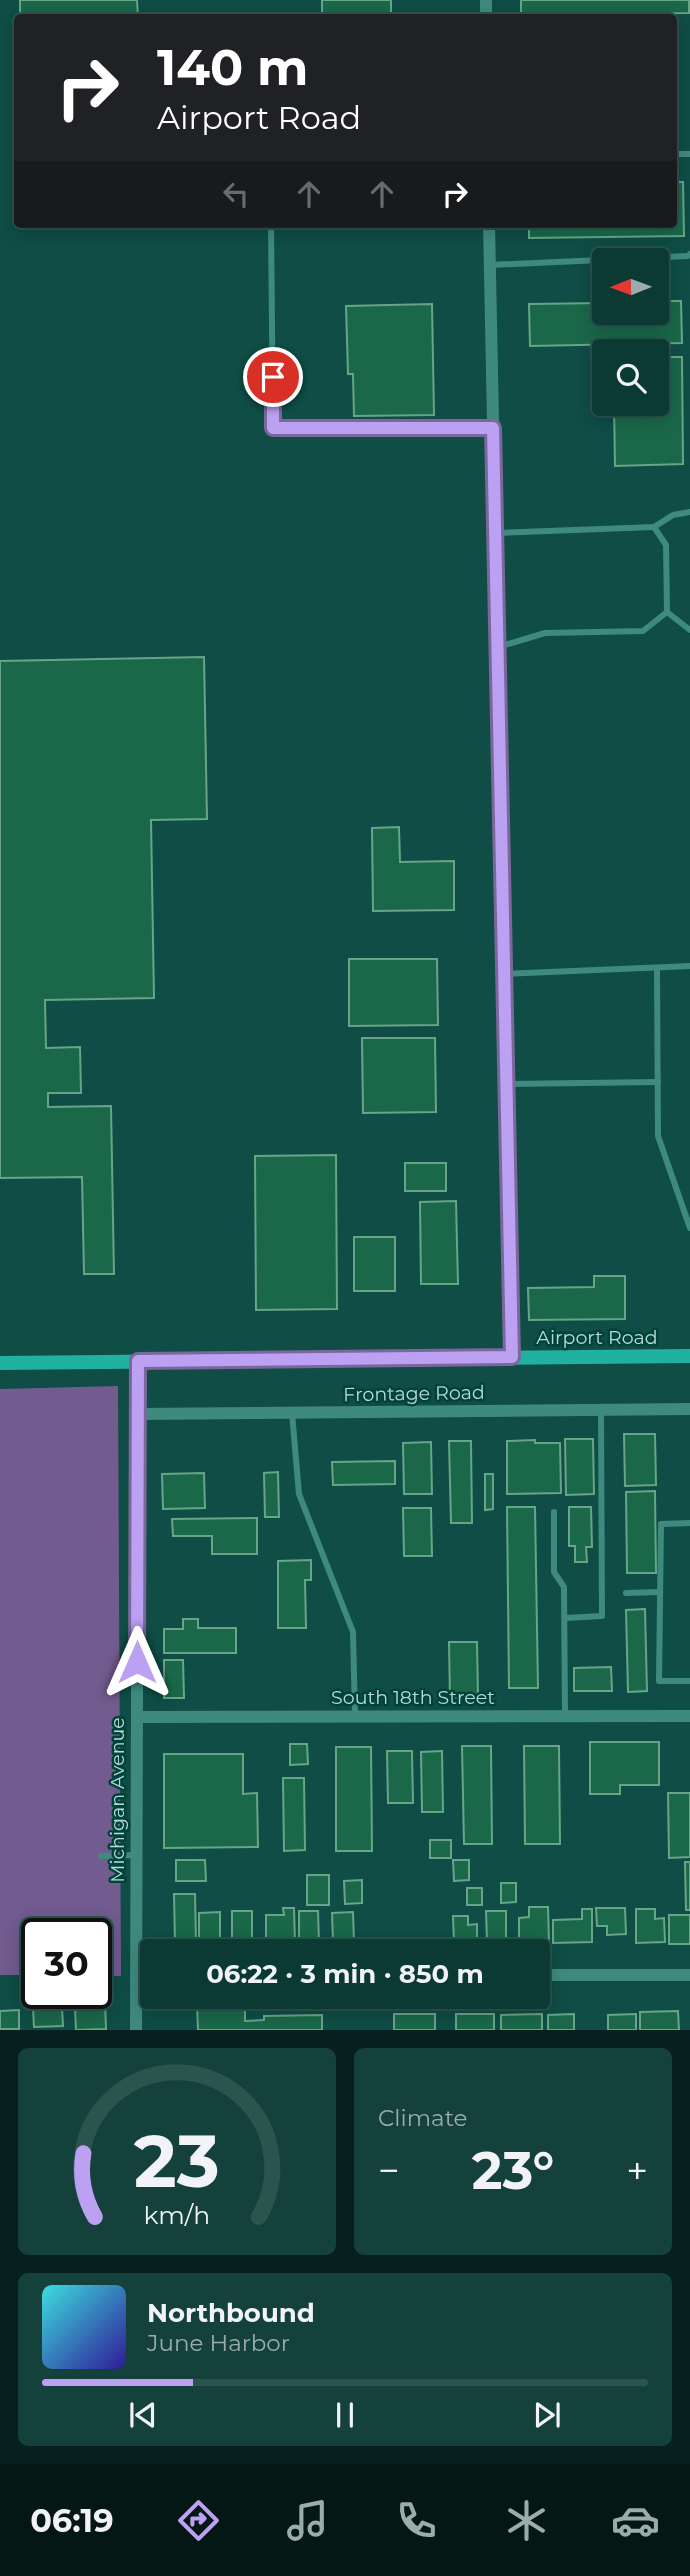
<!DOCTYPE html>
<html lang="en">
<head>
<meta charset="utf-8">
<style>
	:root { --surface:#0b3a34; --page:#14413c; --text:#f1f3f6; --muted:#9aadac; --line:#2b544f; --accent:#bca0f2 }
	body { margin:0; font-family:Montserrat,sans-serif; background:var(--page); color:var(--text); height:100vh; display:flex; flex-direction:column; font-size:26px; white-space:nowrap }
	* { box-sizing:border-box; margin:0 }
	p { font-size:23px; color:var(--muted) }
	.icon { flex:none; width:38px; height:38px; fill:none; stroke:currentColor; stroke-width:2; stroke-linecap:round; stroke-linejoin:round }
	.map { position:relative; height:2030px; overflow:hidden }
	.panel { display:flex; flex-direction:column; gap:18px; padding:18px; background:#06201d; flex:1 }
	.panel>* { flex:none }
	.top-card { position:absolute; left:14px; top:14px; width:663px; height:214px; border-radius:7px; box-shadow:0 4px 18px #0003,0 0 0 2px var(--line); background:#202124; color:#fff; overflow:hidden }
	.needle { width:46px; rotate:269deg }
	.controls { position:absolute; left:592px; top:248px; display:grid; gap:14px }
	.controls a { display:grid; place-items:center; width:77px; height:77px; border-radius:7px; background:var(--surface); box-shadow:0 4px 18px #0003,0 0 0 2px var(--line); font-size:35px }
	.speed { position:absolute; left:21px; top:1918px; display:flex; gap:14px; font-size:35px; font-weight:700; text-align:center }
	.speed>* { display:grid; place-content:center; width:91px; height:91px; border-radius:50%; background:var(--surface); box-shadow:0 4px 18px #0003,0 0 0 2px var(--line); line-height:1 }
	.speed .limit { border:4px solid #111; border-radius:10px; background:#fff; color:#111 }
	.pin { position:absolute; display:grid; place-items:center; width:60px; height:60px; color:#fff; margin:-30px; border:4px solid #fff; border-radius:50%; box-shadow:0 2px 7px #0007 }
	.me { position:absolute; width:77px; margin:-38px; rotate:0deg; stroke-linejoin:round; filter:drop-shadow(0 0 5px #0008) }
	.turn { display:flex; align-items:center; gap:24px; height:147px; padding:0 28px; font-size:32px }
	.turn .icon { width:91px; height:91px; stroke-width:2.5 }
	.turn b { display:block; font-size:49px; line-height:60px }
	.lanes { display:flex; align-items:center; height:66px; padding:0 28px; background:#0003; justify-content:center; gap:35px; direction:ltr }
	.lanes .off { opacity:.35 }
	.big { font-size:52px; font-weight:700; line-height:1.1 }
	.panel .widget { flex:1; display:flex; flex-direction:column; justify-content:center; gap:10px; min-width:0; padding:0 24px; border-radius:10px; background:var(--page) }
	.panel .dial { align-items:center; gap:0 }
	.dial svg { height:182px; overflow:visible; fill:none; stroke:var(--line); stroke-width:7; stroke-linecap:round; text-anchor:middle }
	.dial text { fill:var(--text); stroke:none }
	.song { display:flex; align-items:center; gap:21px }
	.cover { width:84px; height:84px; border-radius:10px; background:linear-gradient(135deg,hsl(180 70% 55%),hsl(250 70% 35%)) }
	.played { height:7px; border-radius:4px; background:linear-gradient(90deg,var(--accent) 25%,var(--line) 25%) }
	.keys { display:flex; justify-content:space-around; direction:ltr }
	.heat { display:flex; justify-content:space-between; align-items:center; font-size:38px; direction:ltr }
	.panel .tiles { flex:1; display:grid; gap:18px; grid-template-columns:1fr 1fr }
	.widget:last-child { grid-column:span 2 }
	.trip { position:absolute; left:140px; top:1939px; width:410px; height:70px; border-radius:7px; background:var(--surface); box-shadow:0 4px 18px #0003,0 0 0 2px var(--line); font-weight:700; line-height:70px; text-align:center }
	.menu { display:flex; height:112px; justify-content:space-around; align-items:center; background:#041715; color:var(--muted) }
	.menu .icon { width:49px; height:49px }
	.menu .current { color:var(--accent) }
	.menu b { font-size:32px; color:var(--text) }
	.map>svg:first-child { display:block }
	.green { fill:#715b8f }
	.building { fill:#1a6849; stroke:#68a588; stroke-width:2 }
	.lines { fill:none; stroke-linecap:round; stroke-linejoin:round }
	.lane { stroke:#3f8a7f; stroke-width:6 }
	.street { stroke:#3f8a7f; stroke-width:12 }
	.secondary { stroke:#21b1a1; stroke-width:14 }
	.route-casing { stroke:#7a689d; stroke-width:18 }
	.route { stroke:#bca0f2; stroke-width:12 }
	.labels { text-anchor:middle; stroke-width:5; stroke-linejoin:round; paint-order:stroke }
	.street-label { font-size:19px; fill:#b7dbd4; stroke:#00433b }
</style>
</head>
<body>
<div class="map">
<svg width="690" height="2030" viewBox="0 0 690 2030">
	<rect width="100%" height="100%" fill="#0f4d46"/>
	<!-- green -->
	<polygon class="green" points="118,1386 121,1976 96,1976 96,1934 37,1934 37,1975 0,1975 0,1389"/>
	<!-- building -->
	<g class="building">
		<polygon points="20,0 137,0 138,18 20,18"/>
		<rect x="322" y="0" width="69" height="18"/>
		<polygon points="521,0 689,0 689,13 521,15"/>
		<polygon points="674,182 683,182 684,236 529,238 529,224 674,224"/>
		<polygon points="656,301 681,301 682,343 530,346 529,304 604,303 604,313 656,313"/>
		<polygon points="432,304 434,415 354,416 353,374 348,374 346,306"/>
		<polygon points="656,357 682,357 683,464 615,466 614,404 656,404"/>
		<polygon points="204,657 207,819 151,820 154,998 45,1000 46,1048 80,1047 81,1093 48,1093 48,1107 111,1106 114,1274 84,1274 82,1177 0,1178 0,661"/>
		<polygon points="399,827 400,862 454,861 454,910 373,911 372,828"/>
		<polygon points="349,959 437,959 438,1025 349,1026"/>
		<polygon points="362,1038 435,1038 436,1112 363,1113"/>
		<polygon points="336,1155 337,1309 256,1310 255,1156"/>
		<rect x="405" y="1163" width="41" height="28"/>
		<polygon points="456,1201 458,1284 421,1284 420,1202"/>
		<rect x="354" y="1237" width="41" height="54"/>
		<polygon points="594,1276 625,1276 625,1319 529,1320 528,1288 594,1287"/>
		<polygon points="624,1434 655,1434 656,1485 625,1486"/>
		<polygon points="565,1439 593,1439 594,1494 566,1495"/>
		<polygon points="535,1440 535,1443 560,1443 561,1493 507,1494 507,1441"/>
		<polygon points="449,1441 471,1441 472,1523 451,1523"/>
		<polygon points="431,1442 432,1494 404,1494 403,1443"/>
		<polygon points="395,1461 395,1484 333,1485 332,1462"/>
		<polygon points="278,1472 279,1517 265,1517 264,1473"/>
		<polygon points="204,1473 205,1508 163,1509 162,1474"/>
		<polygon points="485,1474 493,1474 493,1509 485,1510"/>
		<polygon points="655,1491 656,1573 627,1573 626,1492"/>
		<polygon points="507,1507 535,1507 538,1688 509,1688"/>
		<polygon points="569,1507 591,1507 592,1547 586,1547 587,1562 575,1562 575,1546 569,1546"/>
		<polygon points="403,1508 431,1508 432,1556 404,1556"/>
		<polygon points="257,1518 257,1554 212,1554 212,1536 173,1536 172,1519"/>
		<polygon points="311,1560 311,1580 305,1580 306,1628 278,1628 278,1561"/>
		<polygon points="645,1609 647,1691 628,1692 626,1610"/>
		<polygon points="183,1619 198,1619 198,1628 236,1628 236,1653 164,1653 164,1629 183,1629"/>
		<polygon points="449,1642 477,1642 478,1697 450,1698"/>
		<polygon points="164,1660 183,1660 184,1698 164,1698"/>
		<polygon points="611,1667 612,1691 574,1691 574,1668"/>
		<polygon points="590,1742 659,1742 659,1785 620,1785 620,1794 590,1794"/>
		<polygon points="290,1744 307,1744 308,1764 290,1765"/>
		<polygon points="462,1746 491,1746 492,1844 464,1844"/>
		<polygon points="524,1746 559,1746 560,1844 525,1844"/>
		<polygon points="336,1747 371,1747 372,1851 336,1851"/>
		<polygon points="387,1751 412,1751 413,1803 388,1803"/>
		<polygon points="442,1751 443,1812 422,1812 421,1752"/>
		<polygon points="164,1754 243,1754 243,1794 257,1793 258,1847 164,1848"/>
		<polygon points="283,1778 304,1778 305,1850 284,1851"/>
		<polygon points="668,1793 690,1793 690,1857 669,1858"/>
		<rect x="430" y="1840" width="21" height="18"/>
		<polygon points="176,1860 205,1860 206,1881 176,1881"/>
		<polygon points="453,1860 469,1860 469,1880 454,1881"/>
		<polygon points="685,1862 690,1862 690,1910 686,1910"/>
		<rect x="307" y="1875" width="22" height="30"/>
		<polygon points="362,1880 362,1903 345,1904 344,1881"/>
		<polygon points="501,1883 516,1883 516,1902 501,1903"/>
		<rect x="467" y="1888" width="15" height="17"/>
		<polygon points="174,1894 195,1894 196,1943 175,1943"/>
		<polygon points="529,1907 548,1907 549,1942 519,1943 519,1918 529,1917"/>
		<polygon points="283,1908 294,1908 295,1943 266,1943 266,1915 284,1915"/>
		<polygon points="596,1908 625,1908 626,1934 607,1935 607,1926 597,1926"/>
		<polygon points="582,1909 592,1909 592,1942 553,1943 553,1920 582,1919"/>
		<polygon points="636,1909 655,1909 655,1919 664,1918 665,1942 636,1943"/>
		<polygon points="232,1911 252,1911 252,1942 232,1943"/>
		<polygon points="299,1911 318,1911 319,1943 299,1943"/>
		<polygon points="486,1911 506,1911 506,1942 487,1942"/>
		<polygon points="220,1912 220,1945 199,1945 199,1913"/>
		<polygon points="353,1912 354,1942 333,1942 332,1913"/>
		<rect x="669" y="1915" width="21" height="29"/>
		<polygon points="453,1916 468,1916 468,1925 477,1924 477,1942 454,1943"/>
		<polygon points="96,2000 105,2000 106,2029 76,2030 75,2009 96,2009"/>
		<polygon points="197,2004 245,2004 245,2021 264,2020 264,2016 322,2015 322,2030 198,2030"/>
		<polygon points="33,2008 62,2008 63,2026 34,2027"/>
		<polygon points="19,2010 19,2029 0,2029 0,2011"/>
		<polygon points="678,2011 679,2030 640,2030 640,2012"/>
		<rect x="394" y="2014" width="41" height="16"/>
		<rect x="456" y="2014" width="38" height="16"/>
		<polygon points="542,2014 542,2030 501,2030 501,2015"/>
		<polygon points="574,2014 574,2030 548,2030 548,2015"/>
		<polygon points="636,2014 636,2030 608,2030 608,2015"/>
	</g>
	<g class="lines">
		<!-- lane -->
		<g class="lane">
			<polyline points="674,154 690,154"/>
			<polyline points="271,224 273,428 493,428"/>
			<polyline points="490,265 688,256 690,254"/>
			<polyline points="654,527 673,515 690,512"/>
			<polyline points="495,533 654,527 666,545 667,612 643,631 545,633 498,647"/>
			<polyline points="667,612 690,630"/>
			<polyline points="657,968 658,1136 690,1228"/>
			<polyline points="504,974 690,966"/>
			<polyline points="507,1084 658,1082"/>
			<polyline points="292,1413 299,1494 353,1632 355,1716"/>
			<polyline points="554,1512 554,1572 564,1587 565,1716"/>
			<polyline points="690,1523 661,1524 659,1681 690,1681"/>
			<polyline points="626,1593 660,1592"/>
			<polyline points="565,1618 602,1616 601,1411"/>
			<polyline points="101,1856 137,1855"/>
		</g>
		<!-- street -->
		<g class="street">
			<polyline points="486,0 486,18"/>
			<polyline points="489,224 512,1357"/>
			<polyline points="138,1414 690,1409"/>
			<polyline points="137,1717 690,1716"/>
			<polyline points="537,1975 690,1975"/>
			<polyline points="136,1976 152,1976"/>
			<polyline points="136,2030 138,1361"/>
		</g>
		<!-- secondary -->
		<polyline class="secondary" points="0,1363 690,1356"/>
	</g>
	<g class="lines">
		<defs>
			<polyline id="route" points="137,1662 138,1361 512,1357 493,428 273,428 273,377"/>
		</defs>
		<!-- route casing -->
		<use href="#route" class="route-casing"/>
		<!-- route -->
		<use href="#route" class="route"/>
	</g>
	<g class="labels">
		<!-- street labels -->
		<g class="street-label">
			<text x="597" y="1344">Airport Road</text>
			<text transform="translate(414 1393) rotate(-1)" y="7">Frontage Road</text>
			<text x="413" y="1704">South 18th Street</text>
			<text transform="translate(117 1800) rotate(-90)" y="7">Michigan Avenue</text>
		</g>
	</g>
</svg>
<div class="controls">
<a><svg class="needle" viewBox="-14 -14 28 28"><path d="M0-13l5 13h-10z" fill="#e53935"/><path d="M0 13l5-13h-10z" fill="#9aadac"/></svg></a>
<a><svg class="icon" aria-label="search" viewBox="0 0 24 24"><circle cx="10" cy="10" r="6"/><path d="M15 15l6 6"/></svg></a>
</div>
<div class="speed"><div class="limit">30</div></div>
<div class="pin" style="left:273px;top:377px;background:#d93025"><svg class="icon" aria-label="arrive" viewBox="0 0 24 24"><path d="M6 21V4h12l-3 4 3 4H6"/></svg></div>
<svg class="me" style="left:137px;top:1662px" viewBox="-20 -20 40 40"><path d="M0-17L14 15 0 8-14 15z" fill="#bca0f2" stroke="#fff" stroke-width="4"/></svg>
<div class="trip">06:22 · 3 min · 850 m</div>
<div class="top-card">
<div class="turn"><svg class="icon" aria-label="right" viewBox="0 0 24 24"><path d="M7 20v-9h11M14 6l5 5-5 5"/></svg><div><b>140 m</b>Airport Road</div></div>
<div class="lanes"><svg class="icon off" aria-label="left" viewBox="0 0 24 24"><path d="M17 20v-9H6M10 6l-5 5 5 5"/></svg><svg class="icon off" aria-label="ahead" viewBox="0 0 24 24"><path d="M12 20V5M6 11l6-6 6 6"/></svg><svg class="icon off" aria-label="ahead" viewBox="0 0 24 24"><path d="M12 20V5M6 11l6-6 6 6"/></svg><svg class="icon" aria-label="right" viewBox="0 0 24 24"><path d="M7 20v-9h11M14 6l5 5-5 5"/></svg></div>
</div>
</div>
<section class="panel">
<div class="tiles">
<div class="widget dial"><svg viewBox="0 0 100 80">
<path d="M14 69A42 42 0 1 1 86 69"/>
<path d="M14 69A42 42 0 0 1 9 41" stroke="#bca0f2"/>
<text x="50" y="56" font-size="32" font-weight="700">23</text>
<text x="50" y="72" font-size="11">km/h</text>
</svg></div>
<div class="widget"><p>Climate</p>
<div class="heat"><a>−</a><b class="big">23°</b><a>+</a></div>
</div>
<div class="widget">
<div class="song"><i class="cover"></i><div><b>Northbound</b><p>June Harbor</p></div></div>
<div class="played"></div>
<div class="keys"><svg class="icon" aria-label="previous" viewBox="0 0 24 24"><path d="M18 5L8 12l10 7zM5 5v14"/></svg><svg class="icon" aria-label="pause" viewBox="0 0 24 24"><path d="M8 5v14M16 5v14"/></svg><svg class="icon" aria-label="next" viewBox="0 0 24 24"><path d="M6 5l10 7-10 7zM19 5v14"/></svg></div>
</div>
</div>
</section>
<nav class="menu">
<b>06:19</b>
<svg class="icon current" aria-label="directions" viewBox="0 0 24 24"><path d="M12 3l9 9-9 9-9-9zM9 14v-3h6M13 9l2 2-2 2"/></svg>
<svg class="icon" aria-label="music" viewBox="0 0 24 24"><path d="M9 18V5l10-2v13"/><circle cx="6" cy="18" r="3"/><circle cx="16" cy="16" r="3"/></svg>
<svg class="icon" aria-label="phone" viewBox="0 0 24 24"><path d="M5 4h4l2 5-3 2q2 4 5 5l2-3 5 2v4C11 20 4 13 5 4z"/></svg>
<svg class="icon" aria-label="climate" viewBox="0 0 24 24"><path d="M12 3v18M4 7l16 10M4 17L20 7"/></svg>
<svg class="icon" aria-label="car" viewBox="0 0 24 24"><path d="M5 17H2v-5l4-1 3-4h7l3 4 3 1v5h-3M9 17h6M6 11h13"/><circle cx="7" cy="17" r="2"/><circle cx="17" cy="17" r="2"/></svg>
</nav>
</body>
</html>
